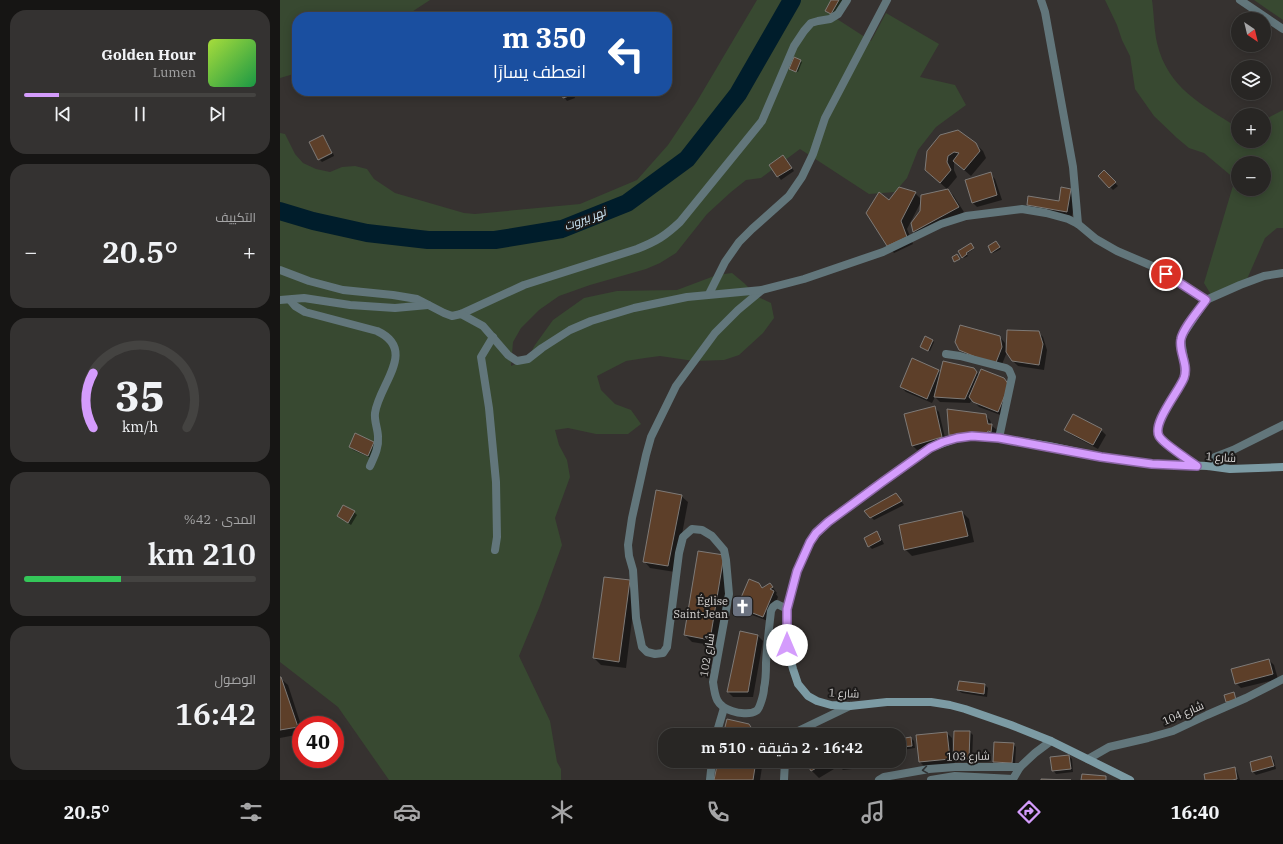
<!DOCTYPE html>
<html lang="ar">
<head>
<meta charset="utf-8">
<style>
	:root { --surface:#282624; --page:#343231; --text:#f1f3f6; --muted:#a5a5a6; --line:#444341; --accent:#d49cfc }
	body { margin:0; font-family:"IBM Plex Serif",Cairo,serif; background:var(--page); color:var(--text); direction:rtl; height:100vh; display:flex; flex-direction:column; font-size:15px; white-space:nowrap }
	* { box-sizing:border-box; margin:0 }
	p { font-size:13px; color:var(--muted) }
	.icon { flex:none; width:22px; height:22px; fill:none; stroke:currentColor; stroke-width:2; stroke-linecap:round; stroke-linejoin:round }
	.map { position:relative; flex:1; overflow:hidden; direction:ltr }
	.sheet { display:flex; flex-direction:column; gap:10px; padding:10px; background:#161514; width:280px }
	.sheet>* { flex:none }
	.guide { position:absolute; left:12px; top:12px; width:380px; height:84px; border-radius:16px; box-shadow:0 2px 10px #0003,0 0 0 1px var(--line); direction:rtl; background:#1a4fa0; color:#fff; overflow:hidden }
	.needle { width:26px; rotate:145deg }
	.buttons { position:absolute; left:951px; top:12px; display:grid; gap:8px }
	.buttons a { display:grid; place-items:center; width:40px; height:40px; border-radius:50%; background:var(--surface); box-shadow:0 2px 10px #0003,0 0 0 1px var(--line); font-size:20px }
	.speed { position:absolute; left:12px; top:716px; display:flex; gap:8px; font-size:20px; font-weight:700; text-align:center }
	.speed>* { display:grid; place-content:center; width:52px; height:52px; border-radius:50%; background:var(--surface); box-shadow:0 2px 10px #0003,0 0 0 1px var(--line); line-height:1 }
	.speed .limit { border:6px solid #d22; background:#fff; color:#111 }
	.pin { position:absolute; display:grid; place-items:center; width:34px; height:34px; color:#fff; margin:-17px; border:2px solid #fff; border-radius:50%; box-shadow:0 1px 4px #0007 }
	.me { position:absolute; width:44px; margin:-22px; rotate:0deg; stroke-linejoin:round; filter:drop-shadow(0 0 3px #0008) }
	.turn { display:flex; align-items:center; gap:14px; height:84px; padding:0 20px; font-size:18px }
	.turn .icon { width:52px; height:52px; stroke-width:2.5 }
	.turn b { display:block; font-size:28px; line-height:34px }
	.big { font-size:30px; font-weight:600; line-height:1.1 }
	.sheet .card { flex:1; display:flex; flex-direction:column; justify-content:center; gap:6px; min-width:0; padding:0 14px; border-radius:16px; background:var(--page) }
	.sheet .dial { align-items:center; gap:0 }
	.dial svg { height:104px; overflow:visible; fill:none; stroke:var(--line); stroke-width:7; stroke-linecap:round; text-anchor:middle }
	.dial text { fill:var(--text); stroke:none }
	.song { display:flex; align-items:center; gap:12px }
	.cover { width:48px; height:48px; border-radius:6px; background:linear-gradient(135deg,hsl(80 70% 55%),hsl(140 70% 35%)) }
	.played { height:4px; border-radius:2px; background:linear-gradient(90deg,var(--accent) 15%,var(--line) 15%) }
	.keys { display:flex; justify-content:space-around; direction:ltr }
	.heat { display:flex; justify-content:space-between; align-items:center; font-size:22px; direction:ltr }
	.charge { height:6px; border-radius:3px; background:linear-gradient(90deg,#34c759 42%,var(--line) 0) }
	.trip { position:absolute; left:378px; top:728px; width:248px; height:40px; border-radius:16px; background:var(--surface); box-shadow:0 2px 10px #0003,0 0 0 1px var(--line); font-weight:600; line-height:40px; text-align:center; direction:rtl }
	.dock { display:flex; height:64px; justify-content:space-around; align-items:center; background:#100f0e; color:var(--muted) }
	.dock .icon { width:28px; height:28px }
	.dock .selected { color:var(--accent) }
	.dock b { font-size:18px; color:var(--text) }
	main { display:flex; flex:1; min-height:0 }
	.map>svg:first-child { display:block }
	.green { fill:#384931; fill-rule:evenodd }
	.shadow { fill:#0007 }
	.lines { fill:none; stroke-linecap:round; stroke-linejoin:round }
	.river { stroke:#001d2b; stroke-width:18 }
	.building { fill:#5d3f29; stroke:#7e7a77 }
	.street { stroke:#62767b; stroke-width:8 }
	.secondary { stroke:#7c9ba4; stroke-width:8 }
	.oneway { stroke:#2e3132 }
	.route-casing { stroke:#8a65a4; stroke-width:10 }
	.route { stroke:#d49cfc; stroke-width:7 }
	.labels { text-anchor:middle; stroke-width:4; stroke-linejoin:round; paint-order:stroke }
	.street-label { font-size:11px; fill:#d9d7d6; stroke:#1c1a19 }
	.poi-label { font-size:11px; fill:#d9d7d6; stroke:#1c1a19; text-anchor:end }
	.water-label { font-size:12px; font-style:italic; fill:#cee8f7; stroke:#1c1a19 }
</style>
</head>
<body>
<main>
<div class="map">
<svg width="1003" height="780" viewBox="0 0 1003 780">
	<rect width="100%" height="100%" fill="#363230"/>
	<!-- green -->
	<g class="green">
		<polygon points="0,0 150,0 124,17 17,17 17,73 0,78"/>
		<polygon points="477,0 566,0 557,19 591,41 606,13 659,44 640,77 675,85 686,105 656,127 638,150 627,178 615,192 589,194 520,149 481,178 466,180 451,192 427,214 396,253 380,263 366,269 310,285 279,296 259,310 241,328 233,342 231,366 247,359 255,345 273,320 304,298 337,291 397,290 437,275 452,273 464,283 478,297 491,303 494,318 483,333 459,355 444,360 414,361 380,356 365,358 346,361 317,376 321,390 335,404 351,410 361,424 348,434 316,434 288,428 275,430 279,445 287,460 290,477 275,518 282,545 259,608 239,656 270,721 277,762 281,769 281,780 109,780 58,707 0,662 0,133 5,134 15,154 23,163 36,169 50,172 62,167 75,166 87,169 94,179 115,193 184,213 195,214 300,204 357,180 388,145 416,103"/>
		<path d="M825,0H872C874,14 874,29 877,43C888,89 922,104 958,128V141H984V120L1003,110V228H997L985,238L964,286L933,298L924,283L955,179L924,153L909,148L897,138L874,116L855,89L850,56L842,40L837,25ZM958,163H984V189H958Z"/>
		<polygon points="974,0 1003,0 1003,20"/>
	</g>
	<!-- shadow -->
	<g class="shadow">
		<polygon points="553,0 564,0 554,16 547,10"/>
		<polygon points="520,61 522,62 518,72 512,70"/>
		<polygon points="282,91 293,91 295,98 287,101 284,97"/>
		<polygon points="43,137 46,140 52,152 38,158"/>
		<polygon points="696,144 703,151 706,158 691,176 675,162 674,163 674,170 677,177 667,189 646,170 648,152"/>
		<polygon points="53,153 54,156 42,162 40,160"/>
		<polygon points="506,160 514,171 501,180 490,165"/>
		<polygon points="824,172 838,186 833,190 820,176"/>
		<polygon points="710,174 715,179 722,200 697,207 692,202"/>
		<polygon points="782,188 791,190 796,195 792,216 753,209 748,204 780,202"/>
		<polygon points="668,190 673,195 684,212 639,236 634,232 632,223 641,212 642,200 627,229 633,244 614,253 608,246 610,201 635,193 642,200"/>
		<polygon points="718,244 721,249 713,253 712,252"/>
		<polygon points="692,246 694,249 686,254 688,256 684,258 682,257"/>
		<polygon points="758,332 763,337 767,350 764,370 738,366 733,361 727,352 720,369 685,354 680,349 720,337 725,343 726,350"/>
		<polygon points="653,341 654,342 650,351 642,348"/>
		<polygon points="633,360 659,371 661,373 694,369 699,375 724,379 733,390 723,416 699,407 692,399 690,403 660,402 655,397 652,403 626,392 621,387"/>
		<polygon points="654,407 659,412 666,442 637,450 632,445"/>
		<polygon points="705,415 710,420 712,426 717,430 715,436 675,440 670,435"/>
		<polygon points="786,429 821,430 826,435 818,449 790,434"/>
		<polygon points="75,435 94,443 97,446 91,458 73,450 70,447"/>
		<polygon points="401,496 408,502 395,572 370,568 364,561"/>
		<polygon points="619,498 624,505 594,520 591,517"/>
		<polygon points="74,512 77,515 71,525 58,516"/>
		<polygon points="682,512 689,519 694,542 632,556 625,549"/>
		<polygon points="597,533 600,536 604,544 592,549 589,546"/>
		<polygon points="444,556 450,563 437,646 412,642 405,635"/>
		<polygon points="350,581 356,588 346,668 321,665 314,658"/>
		<polygon points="478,584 483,589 490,584 497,593 496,594 498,597 488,621 464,612 459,607"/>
		<polygon points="461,632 478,636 483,641 473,697 453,697 448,692"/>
		<polygon points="989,660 994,665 998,679 961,688 956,683"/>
		<polygon points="0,678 8,685 21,725 21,734 0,738"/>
		<polygon points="705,685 708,688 707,697 682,693 678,690"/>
		<polygon points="469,725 478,735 444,735"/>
		<polygon points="690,732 693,735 692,762 677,761 674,758 675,764 645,767 640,762 637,736 667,733 672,738 673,750 675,750"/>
		<polygon points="631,738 634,741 635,748 622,750 619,747 619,740"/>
		<polygon points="733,744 736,747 735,766 717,764 714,761"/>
		<polygon points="789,756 792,759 793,772 776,774 773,770"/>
		<polygon points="991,757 994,760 996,769 976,775 973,772"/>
		<polygon points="439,761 483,761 480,780 435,780"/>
		<polygon points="526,761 599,761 600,766 563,770 559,766 539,778 532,771"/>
		<polygon points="954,768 957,771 960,780 926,780"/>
	</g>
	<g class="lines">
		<!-- river -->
		<polyline class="river" points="0,211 33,221 87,233 148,240 215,240 282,229 347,203 407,159 458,94 512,0"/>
	</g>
	<!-- building -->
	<g class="building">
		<polygon points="551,0 559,0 551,14 545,11"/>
		<polygon points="514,57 521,60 516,72 509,69"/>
		<polygon points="281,91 291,91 292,95 283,98"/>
		<polygon points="678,130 696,143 700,151 684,170 673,161 679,153 674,152 668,156 667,162 671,170 660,183 645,170 647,151 660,135"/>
		<polygon points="43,135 52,153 38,160 29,142"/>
		<polygon points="503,155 512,168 497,177 489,165"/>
		<polygon points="824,170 836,182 829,188 818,176"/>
		<polygon points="711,172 717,195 692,203 685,180"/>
		<polygon points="619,187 636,192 621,221 627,237 607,246 586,213 599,192 609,200"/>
		<polygon points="781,187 791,189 787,212 747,205 748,196 779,201"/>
		<polygon points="668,189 679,207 633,232 631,223 640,211 641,195"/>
		<polygon points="716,241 720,247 711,253 708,246"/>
		<polygon points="691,243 694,248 686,253 687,254 682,258 678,251"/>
		<polygon points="677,254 680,259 674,262 672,257"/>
		<polygon points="680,325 720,336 722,347 715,365 679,350 675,342"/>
		<polygon points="727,330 759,331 763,344 759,365 732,361 726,352"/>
		<polygon points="645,336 653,340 648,351 640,347"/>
		<polygon points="632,358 659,370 647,399 620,387"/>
		<polygon points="663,361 694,368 697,372 685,399 654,397"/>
		<polygon points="701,369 724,378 729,385 718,412 693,402 689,397"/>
		<polygon points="655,406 662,437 632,446 624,414"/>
		<polygon points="667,409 706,414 708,424 712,424 711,432 708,431 706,434 669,435"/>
		<polygon points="793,414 822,429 813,445 784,430"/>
		<polygon points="75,433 94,442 88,456 69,447"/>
		<polygon points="376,490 402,495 388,566 363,562"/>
		<polygon points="616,493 622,501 590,518 584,511"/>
		<polygon points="63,505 75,511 68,523 57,516"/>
		<polygon points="682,511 688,536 624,550 619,525"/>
		<polygon points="597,531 601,540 588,547 584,538"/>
		<polygon points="418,551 444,555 430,640 404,635"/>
		<polygon points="324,577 350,580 339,662 313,658"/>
		<polygon points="469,579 479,583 482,588 490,583 493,587 490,589 494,591 483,617 457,607"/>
		<polygon points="460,631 478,635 468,692 447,692"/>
		<polygon points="989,659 993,674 955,684 951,669"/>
		<polygon points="0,677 1,677 18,727 0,730"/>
		<polygon points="679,681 705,684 704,694 677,690"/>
		<polygon points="954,692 956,700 946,702 944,695"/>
		<polygon points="447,719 469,724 476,735 443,735"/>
		<polygon points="582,731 583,735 554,735 556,734"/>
		<polygon points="674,731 690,731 689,759 673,758"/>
		<polygon points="667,732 670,759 639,762 636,735"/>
		<polygon points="631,737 632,746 619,747 619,739"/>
		<polygon points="714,742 734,743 732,763 713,762"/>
		<polygon points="789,755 791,769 772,771 770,757"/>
		<polygon points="991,756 994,766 972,772 970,762"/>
		<polygon points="438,761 476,761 473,780 434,780"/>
		<polygon points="525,761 549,761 531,771"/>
		<polygon points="555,761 581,761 555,764"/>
		<polygon points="955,767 957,779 952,780 925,780 924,774"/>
		<polygon points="802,774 826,776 826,780 801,780"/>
		<polygon points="761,779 791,780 761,780"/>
	</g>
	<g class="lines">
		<!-- street -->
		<g class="street">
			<polyline points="761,0 765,12 793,167 798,224"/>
			<polyline points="960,0 1003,29"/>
			<path d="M0,270L29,281L63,290L113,295L137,299L164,313L172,316L181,314L244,285L357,249C377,241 385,236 400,222L482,121L514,46L524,31L531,23L538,21L550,19L558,14L567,0"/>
			<path d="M482,290L458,310L435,333L396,386L371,437L366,455L352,518L348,545L349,556L353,570L356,618L362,647L367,652L375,654L383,653L387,647L399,553L403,537L412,529L422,530L432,536L444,550L446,560L449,594L433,682C435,697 436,706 452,711C458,713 470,715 476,711C480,709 484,693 484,688C486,680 486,672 486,663C487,646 489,628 491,611L493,607L497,604L507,609"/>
			<polyline points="429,294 445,262 459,242 472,229 509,196 522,177 533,154 545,118 607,0"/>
			<polyline points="0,300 24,298 70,305 115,308 148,305"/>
			<path d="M10,300L15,306L25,312L97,331C138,350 99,384 95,413C94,421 98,429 98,437C99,448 94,457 90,466"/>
			<polyline points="181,314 203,326 228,355 237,361 248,359 262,348 290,330 311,321 354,308 407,297 482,290 524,279 603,252 661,224 686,216 742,209 766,213 788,219 798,224 816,239 837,251 877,268 905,286 926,300"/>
			<polyline points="213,337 201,357 209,408 216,482 217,537 215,550"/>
			<polyline points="666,354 680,356 726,368 729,370 732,377 719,438"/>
			<polyline points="917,466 882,441 878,434 878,428 882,416 904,378 906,370 901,340 904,333 926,300 960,285 984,276 1003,273"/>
			<polyline points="928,466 935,457 953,450 1003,425"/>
			<polyline points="436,735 444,708"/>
			<polyline points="514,735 518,731 570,706"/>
			<polyline points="808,759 829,747 868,738 893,731 927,715 966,698 1003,679"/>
			<polyline points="430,780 432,761"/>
			<polyline points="504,780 505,761"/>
			<polyline points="599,780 604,777 649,769 675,767 740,767"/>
			<polyline points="651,780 675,776 733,779 740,767 755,753 771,741"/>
		</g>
		<!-- secondary -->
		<polyline class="secondary" points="850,780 771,741 731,725 685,709 670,705 651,702 607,702 570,706 551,705 537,701 528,696 518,684 513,669 507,645 507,609 517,571 530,542 537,533 548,522 588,492 650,448 677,438 692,436 719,438 769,446 821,457 872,464 928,466 950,469 1003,467"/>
	</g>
	<!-- one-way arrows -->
	<defs><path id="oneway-chevron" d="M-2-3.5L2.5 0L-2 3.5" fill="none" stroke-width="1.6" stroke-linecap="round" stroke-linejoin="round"/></defs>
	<use class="oneway" href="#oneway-chevron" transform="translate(645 770) rotate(171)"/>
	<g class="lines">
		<defs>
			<path id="route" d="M507,645V609L517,571L530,542L536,533L548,522L601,483L650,448L663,442L677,438L692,436L719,438L821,457L872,464L917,466C909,460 882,443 879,436C872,423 899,391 904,378C909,364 898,352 901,339C903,328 919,310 926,300L886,274"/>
		</defs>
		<!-- route casing -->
		<use href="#route" class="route-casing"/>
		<!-- route -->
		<use href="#route" class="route"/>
	</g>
	<!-- icons -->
	<defs>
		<symbol id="church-square" viewBox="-11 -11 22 22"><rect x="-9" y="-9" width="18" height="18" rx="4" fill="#6b7280" stroke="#1c1a19"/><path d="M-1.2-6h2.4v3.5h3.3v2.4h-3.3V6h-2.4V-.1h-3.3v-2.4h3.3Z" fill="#fff"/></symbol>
	</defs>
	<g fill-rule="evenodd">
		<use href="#church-square" x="450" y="594" width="25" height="25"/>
	</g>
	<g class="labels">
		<!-- street labels -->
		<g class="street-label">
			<text transform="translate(941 457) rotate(4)" y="4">شارع 1</text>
			<text transform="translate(427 655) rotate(-81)" y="4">شارع 102</text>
			<text transform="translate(564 693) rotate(3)" y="4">شارع 1</text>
			<text transform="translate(903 713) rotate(-23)" y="4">شارع 104</text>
			<text transform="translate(688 756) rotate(-1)" y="4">شارع 103</text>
		</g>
		<!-- poi labels -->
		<g class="poi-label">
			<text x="448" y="605">Église<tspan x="448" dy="13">Saint-Jean</tspan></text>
		</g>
		<!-- water labels -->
		<g class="water-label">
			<text transform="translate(305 219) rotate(-21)" y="4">نهر بيروت</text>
		</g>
	</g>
</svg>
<div class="buttons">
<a><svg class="needle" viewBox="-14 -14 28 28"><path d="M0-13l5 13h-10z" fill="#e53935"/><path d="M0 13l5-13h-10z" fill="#a5a5a6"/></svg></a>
<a><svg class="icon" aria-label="layers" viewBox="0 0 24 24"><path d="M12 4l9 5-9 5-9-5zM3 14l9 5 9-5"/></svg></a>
<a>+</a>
<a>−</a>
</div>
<div class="speed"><div class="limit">40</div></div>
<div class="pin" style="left:886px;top:274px;background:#d93025"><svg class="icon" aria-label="arrive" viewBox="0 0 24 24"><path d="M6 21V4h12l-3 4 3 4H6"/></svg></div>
<svg class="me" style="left:507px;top:645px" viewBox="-20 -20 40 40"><circle r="19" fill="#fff"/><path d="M0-13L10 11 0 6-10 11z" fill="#d49cfc"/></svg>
<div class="trip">16:42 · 2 دقيقة · 510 m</div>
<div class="guide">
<div class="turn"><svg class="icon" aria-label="left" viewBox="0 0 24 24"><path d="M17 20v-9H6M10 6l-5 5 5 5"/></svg><div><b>350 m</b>انعطف يسارًا</div></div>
</div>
</div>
<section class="sheet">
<div class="card">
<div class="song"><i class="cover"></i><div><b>Golden Hour</b><p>Lumen</p></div></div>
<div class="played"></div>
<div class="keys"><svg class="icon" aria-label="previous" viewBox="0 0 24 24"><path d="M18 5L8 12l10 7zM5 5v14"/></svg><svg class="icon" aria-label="pause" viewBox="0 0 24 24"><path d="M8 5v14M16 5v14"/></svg><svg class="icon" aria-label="next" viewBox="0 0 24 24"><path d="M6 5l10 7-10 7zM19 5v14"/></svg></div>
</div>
<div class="card"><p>التكييف</p>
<div class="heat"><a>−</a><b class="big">20.5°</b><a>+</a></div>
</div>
<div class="card dial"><svg viewBox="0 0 100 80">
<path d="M14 69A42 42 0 1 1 86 69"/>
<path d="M14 69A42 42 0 0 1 14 27" stroke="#d49cfc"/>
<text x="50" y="56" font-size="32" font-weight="700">35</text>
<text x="50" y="72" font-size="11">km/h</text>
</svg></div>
<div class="card"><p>المدى · 42%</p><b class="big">210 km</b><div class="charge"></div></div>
<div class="card"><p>الوصول</p><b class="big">16:42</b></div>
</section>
</main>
<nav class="dock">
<b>16:40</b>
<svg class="icon selected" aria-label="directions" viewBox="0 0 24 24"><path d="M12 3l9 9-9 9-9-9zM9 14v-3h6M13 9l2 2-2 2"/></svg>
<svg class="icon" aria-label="music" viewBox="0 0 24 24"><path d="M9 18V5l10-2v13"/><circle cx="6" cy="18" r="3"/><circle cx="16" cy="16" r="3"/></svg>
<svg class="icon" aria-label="phone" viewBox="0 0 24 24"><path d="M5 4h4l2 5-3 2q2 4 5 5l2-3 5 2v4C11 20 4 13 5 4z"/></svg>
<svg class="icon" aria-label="climate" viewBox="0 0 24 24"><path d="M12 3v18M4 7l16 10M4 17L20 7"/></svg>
<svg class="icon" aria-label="car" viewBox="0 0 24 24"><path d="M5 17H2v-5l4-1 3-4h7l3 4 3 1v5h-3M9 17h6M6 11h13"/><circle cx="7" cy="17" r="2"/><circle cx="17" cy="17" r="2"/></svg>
<svg class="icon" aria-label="filters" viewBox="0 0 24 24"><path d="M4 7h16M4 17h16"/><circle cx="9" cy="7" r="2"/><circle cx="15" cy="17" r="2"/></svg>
<b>20.5°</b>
</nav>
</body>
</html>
